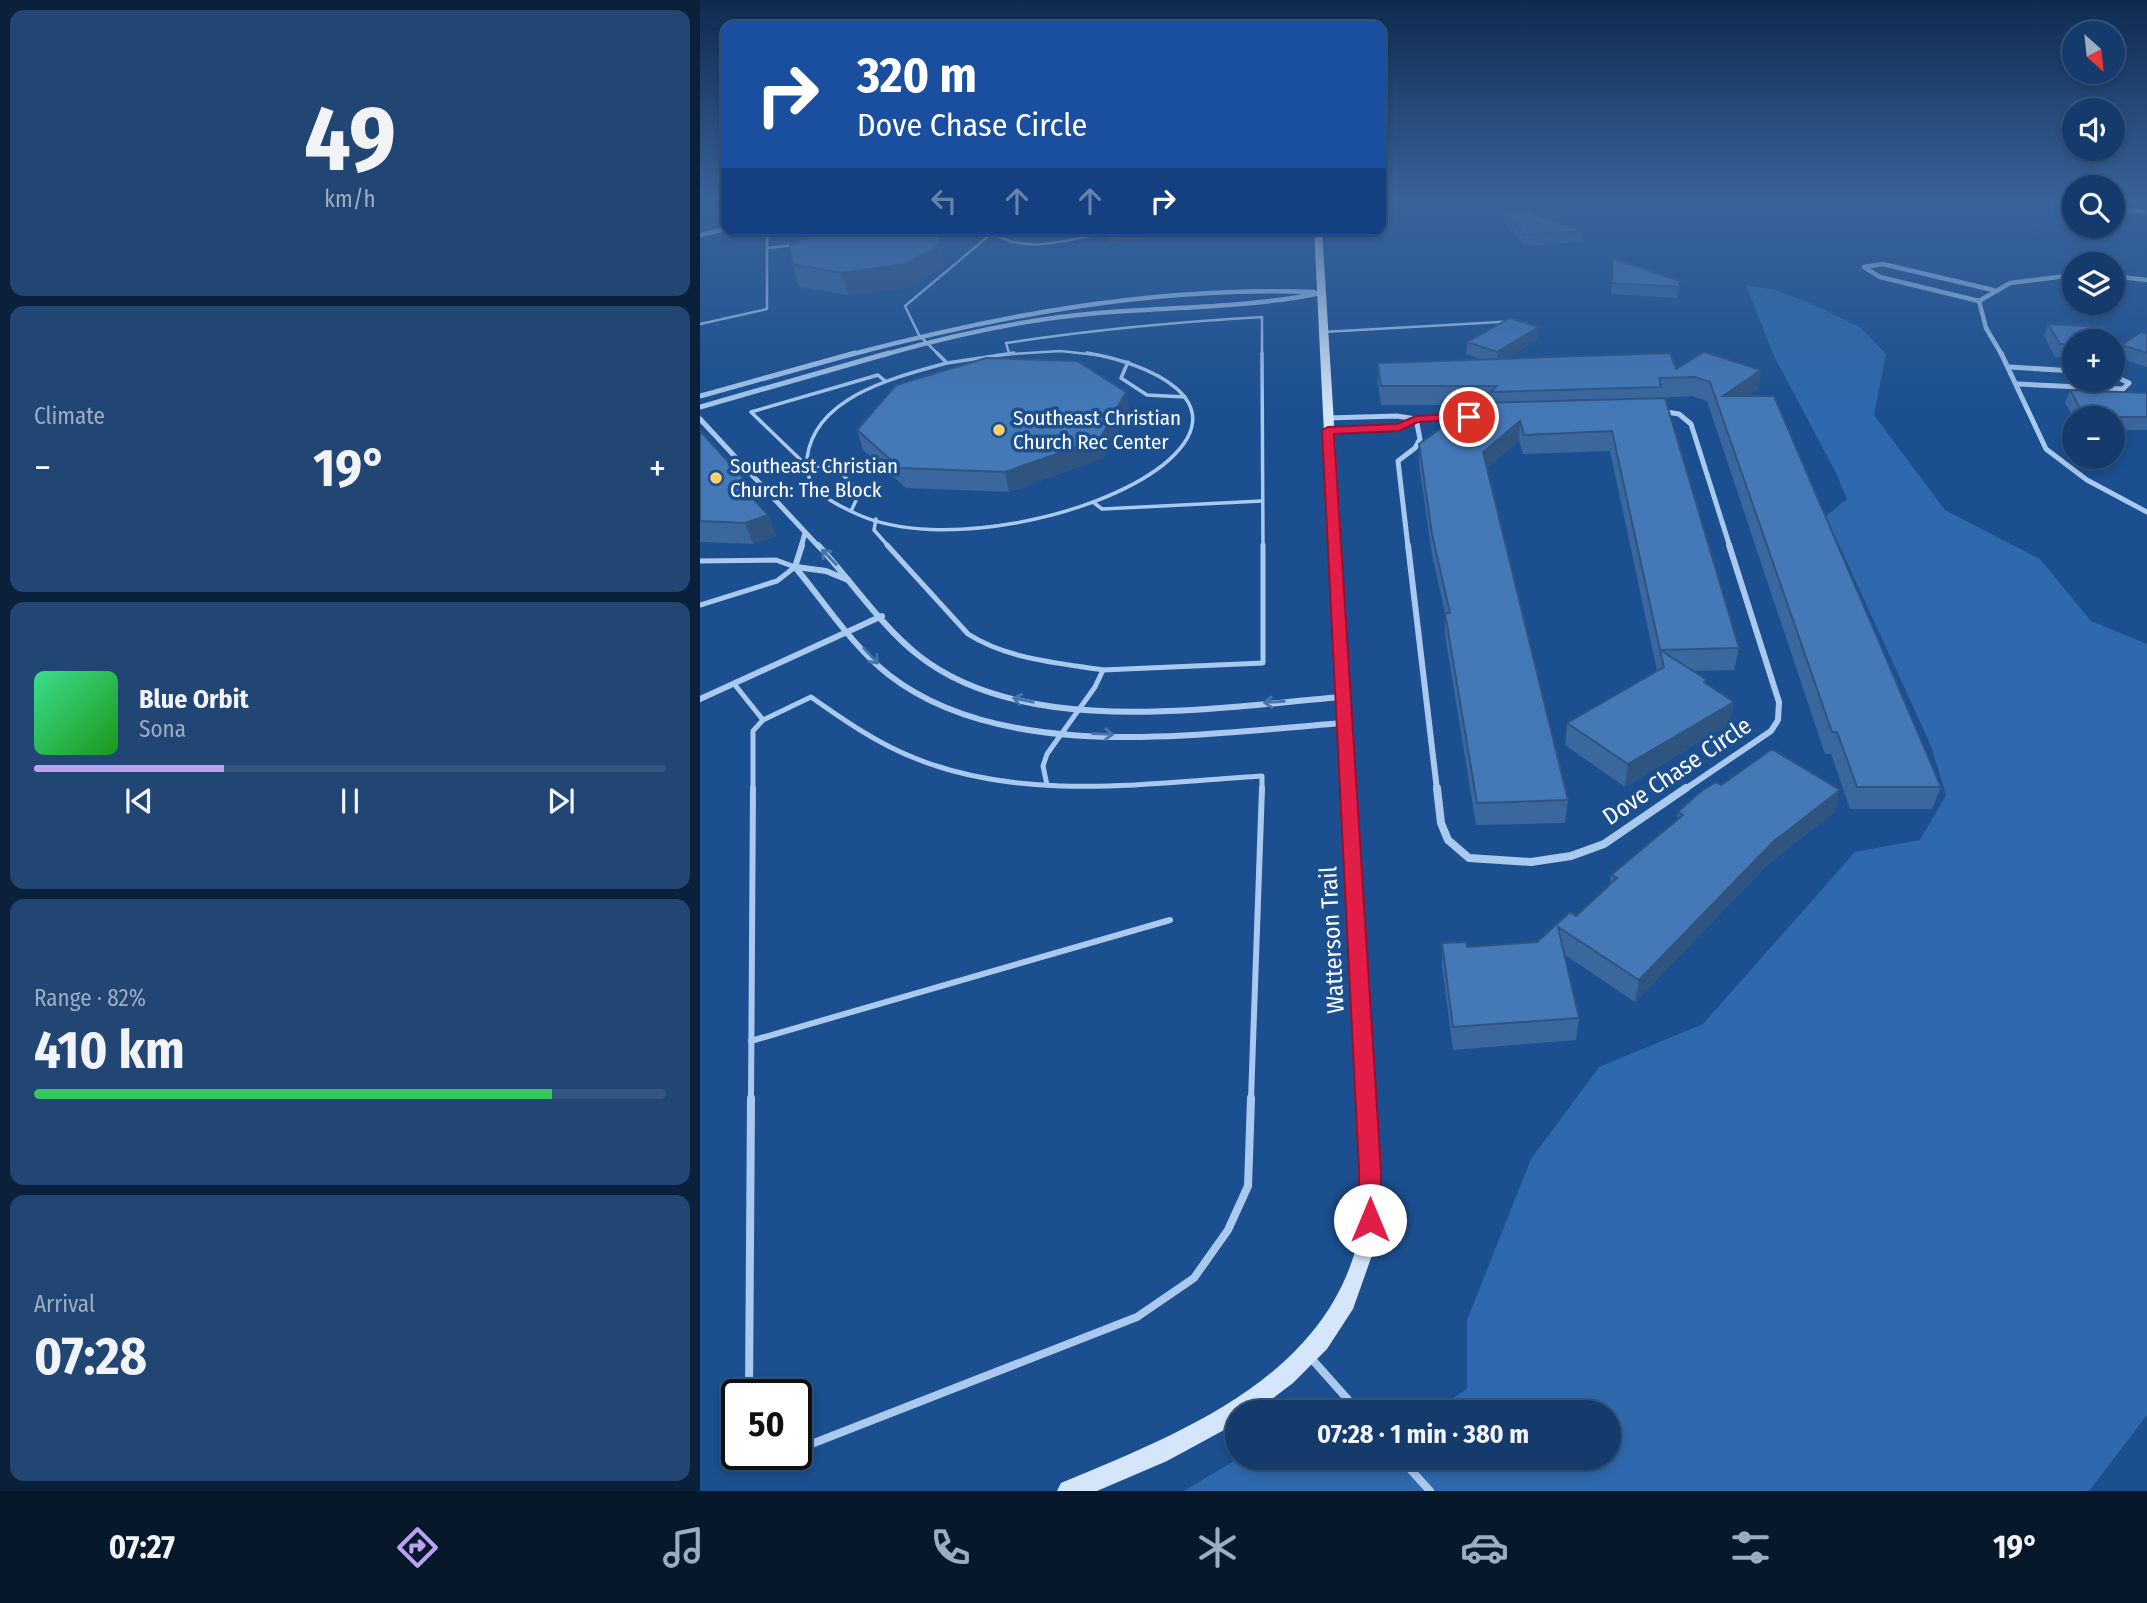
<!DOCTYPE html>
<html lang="en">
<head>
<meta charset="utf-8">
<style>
	:root { --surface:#143b6b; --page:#214673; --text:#f1f3f6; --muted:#9dadc1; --line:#33557e; --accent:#bca0f2 }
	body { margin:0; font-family:"Fira Sans Condensed",sans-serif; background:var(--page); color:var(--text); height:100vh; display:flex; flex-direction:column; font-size:26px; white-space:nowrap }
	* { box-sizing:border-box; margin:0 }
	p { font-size:23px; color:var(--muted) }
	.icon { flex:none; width:38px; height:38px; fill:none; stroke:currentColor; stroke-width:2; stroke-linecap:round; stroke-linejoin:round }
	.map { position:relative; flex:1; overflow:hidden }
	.drawer { display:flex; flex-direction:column; gap:10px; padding:10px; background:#0b203b; width:700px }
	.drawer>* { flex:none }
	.banner { position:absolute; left:21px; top:21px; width:665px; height:214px; border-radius:14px; box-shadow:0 4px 10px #0003,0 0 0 2px var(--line); background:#1a4fa0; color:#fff; overflow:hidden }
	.needle { width:46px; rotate:153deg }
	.buttons { position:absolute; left:1362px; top:21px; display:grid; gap:14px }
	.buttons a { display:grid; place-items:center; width:63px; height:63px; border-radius:50%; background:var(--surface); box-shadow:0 4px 10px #0003,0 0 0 2px var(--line); font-size:35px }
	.speed { position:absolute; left:21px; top:1379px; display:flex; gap:14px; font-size:35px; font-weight:700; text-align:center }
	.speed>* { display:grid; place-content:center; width:91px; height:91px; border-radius:50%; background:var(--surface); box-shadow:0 4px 10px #0003,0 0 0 2px var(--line); line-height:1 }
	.speed .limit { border:4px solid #111; border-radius:10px; background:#fff; color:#111 }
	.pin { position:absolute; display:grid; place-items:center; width:60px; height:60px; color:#fff; margin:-30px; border:4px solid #fff; border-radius:50%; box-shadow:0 2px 7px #0007 }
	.me { position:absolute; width:77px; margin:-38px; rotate:0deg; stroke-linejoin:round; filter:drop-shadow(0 0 5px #0008) }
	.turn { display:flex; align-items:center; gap:24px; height:147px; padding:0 21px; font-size:32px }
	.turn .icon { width:91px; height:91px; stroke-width:2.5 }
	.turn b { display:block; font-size:49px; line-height:60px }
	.lanes { display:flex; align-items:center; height:66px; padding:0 21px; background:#0003; justify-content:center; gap:35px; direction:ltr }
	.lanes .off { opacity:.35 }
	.big { font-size:52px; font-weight:700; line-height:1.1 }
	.drawer .widget { flex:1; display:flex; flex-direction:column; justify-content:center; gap:10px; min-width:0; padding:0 24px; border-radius:14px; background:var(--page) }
	.drawer .dial { align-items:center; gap:0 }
	.dial b { font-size:91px; line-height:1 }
	.song { display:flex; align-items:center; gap:21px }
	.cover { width:84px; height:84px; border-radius:10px; background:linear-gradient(135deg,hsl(150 70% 55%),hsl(120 70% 35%)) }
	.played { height:7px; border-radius:4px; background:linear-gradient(90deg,var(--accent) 30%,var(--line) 30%) }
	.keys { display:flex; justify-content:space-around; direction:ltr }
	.heat { display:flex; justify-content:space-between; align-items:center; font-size:38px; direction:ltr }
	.charge { height:10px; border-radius:5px; background:linear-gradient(90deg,#34c759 82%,var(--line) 0) }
	.trip { position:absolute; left:525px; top:1400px; width:396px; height:70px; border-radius:35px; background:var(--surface); box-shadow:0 4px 10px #0003,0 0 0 2px var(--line); font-weight:700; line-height:70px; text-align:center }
	.tabs { display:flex; height:112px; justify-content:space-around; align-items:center; background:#08182b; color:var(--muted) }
	.tabs .icon { width:49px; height:49px }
	.tabs .active { color:var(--accent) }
	.tabs b { font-size:32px; color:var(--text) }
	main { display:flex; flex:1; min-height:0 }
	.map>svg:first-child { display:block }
	.green { fill:#2e69ad }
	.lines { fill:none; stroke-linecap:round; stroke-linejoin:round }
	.service-far4 { stroke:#a9c9ee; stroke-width:2.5 }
	.service-far3 { stroke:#a9c9ee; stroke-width:3.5 }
	.service-far2 { stroke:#a9c9ee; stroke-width:5 }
	.service-far1 { stroke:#a9c9ee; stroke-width:6 }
	.service { stroke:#a9c9ee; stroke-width:8 }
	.minor-far3 { stroke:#a9c9ee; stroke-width:4.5 }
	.minor-far2 { stroke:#a9c9ee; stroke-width:5 }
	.minor-far1 { stroke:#a9c9ee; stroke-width:6 }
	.minor { stroke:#a9c9ee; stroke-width:8 }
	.secondary { fill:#d6e6fa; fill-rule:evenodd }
	.wall { fill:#3a679d }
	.shaded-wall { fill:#305480 }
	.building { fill:#4478b7; stroke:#305480; stroke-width:2 }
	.oneway { stroke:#4674ac }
	.route { fill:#e11d48; stroke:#92132f; stroke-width:2 }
	.poi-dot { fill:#ffd166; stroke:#1b4f8f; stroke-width:2.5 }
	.labels { text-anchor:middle; stroke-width:7; stroke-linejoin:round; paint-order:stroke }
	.far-poi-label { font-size:21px; fill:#fff; stroke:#1b4f8f; text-anchor:start }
	.street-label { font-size:24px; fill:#fff; stroke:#1b4f8f }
</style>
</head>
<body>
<main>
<section class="drawer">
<div class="widget dial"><b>49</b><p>km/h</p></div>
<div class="widget"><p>Climate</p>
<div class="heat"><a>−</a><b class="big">19°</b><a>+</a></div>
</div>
<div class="widget">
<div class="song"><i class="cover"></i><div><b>Blue Orbit</b><p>Sona</p></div></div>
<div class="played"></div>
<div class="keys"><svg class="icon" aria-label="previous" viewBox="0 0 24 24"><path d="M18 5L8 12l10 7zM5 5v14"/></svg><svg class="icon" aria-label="pause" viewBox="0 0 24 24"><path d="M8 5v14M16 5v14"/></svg><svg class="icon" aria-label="next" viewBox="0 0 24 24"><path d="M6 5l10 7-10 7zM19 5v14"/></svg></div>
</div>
<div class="widget"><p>Range · 82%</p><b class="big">410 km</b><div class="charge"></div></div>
<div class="widget"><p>Arrival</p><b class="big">07:28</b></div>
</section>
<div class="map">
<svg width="1447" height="1491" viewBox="0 0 1447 1491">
	<rect width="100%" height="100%" fill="#1b4f8f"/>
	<!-- green -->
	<polygon class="green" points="1046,285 1076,290 1119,307 1161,328 1186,354 1174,415 1245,510 1340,559 1391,621 1447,644 1447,1415 1389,1491 484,1491 539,1458 652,1458 656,1460 660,1458 908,1458 908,1412 732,1412 767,1389 767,1320 831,1159 899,1067 1003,1024 1155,852 1220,840 1246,795 1231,746 1126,516 1147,499 1135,471 1074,356"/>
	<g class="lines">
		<!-- service-far4 -->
		<g class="service-far4">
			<path d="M295,234C325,254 367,240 400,234"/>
			<polyline points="67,248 95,245"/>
			<polyline points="0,324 67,309 67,229"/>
			<polyline points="623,332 818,321"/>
			<path d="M309,353L306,343C391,330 476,322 562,317V355"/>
			<polyline points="239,355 219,335 205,306 297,229"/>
			<polyline points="297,355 360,351 397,355"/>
		</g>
		<!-- service-far3 -->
		<g class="service-far3">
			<polyline points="237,353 247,363"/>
			<polyline points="562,353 563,547"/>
			<polyline points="428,362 421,378 447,395 485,397"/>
			<path d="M247,363C196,377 115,396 107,458C102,490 135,504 159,515C239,550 395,518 463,465C542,401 445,362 387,353"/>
			<polyline points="247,363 314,353"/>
			<polyline points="393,502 402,509 562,501"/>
			<polyline points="151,511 160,492 136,468 106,465 51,412 178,375 185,381"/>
			<polyline points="176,519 174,530 189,547"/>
		</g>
		<!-- service-far2 -->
		<g class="service-far2">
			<path d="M187,545L268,634C307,659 358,663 403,670L395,687L347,754L343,766L347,785"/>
			<polyline points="0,561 76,560 95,567 77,581 0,605"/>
			<polyline points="403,670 563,663 563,545"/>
			<path d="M35,685L63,720L111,697C145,721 178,744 217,759C325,802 449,783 562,776V790"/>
			<polyline points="53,790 53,731 63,720"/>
		</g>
		<!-- service-far1 -->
		<g class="service-far1">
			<polyline points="51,1041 470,920"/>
			<polyline points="51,1099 53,788"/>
			<polyline points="551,1099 562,788"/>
		</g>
		<!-- service -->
		<g class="service">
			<polyline points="610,1357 659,1412"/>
			<polyline points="49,1395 51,1098"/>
			<polyline points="96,1450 437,1317 494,1278 528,1230 548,1186 551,1098"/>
			<polyline points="49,1454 49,1468 84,1454"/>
			<polyline points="700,1458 730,1491"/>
		</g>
		<!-- minor-far3 -->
		<g class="minor-far3">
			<polyline points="1412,208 1447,212"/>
			<polyline points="0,235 26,229"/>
			<polyline points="1412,276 1447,280"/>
			<polyline points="1279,301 1180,277 1164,267 1183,264 1293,290"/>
			<path d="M149,355C300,315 457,286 614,292"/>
			<path d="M183,355C253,335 326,319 398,313C472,307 548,308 621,293"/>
			<polyline points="1302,355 1286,328 1279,301 1310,283 1374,275"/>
		</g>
		<!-- minor-far2 -->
		<g class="minor-far2">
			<polyline points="1301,353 1346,449 1387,480 1447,512"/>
			<polyline points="1310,367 1374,371"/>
			<polyline points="1318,384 1423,389 1429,383 1412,375"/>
			<polyline points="0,396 155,353"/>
			<polyline points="0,407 189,353"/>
			<polyline points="627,418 697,416 716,419 699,427 628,430"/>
			<polyline points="0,419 119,547"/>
			<polyline points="101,547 105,533"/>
			<polyline points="708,547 698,461 715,448 720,439 716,419 954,410 979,414 991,424 1030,547"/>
		</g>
		<!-- minor-far1 -->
		<g class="minor-far1">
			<path d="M118,545C150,579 181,626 218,655C325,740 515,707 642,697"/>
			<polyline points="708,545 737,790"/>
			<path d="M95,567C125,603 152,646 189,675C306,766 506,733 644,723"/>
			<polyline points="95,567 102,545"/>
			<polyline points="96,567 126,571 148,580"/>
			<polyline points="0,699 182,616"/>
			<polyline points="984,790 1071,731 1078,720 1079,702 1029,545"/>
		</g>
		<!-- minor -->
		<polyline class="minor" points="737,788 741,823 748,840 769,858 831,862 871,856 904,844 986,788"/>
		<!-- secondary -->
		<path class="secondary" d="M614,229H622L680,1170V1213L676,1244L653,1309L627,1349L593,1383L555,1412H537V1423L467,1461L397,1491H357L361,1483C473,1436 614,1383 654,1255C662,1228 660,1198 660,1170Z"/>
	</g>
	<!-- wall -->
	<g class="wall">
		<polygon points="805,213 882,231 881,242 825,246 805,224"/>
		<polygon points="400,229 435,229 441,234 442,240 414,245 402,231"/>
		<polygon points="912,258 980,281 977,298 911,294"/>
		<polygon points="92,264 246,266 211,287 148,295 99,287"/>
		<polygon points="1348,324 1374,341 1374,358 1355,357 1344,336"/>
		<polygon points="1447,334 1447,367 1417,357 1422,345"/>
		<polygon points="838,339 805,359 976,369 1058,389 1048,396 1241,787 1232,809 1150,809 1131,754 1125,754 1007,401 992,396 960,398 1039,648 1034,670 992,671 1006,684 1034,702 1029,724 925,787 865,745 867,723 957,671 910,451 823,454 819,440 787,468 868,800 865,823 776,825 745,635 745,613 732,555 719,464 719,444 773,405 681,405 678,382 678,363 783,360 766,354 767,342"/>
		<polygon points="1370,390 1447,393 1447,430 1412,430 1412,418 1374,419 1365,403"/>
		<polygon points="426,392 429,411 403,458 309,492 206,488 163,450 157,430"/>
		<polygon points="0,431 46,481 54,500 76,536 53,544 0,542"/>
		<polygon points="1021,785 1140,790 1134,813 1068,864 935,1002 865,955 879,1018 876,1040 753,1050 742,966 742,943 767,947 837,942 876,916 910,884 911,875 977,820 978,812"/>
	</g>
	<!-- shaded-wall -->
	<g class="shaded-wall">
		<polygon points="441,234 442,240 414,245 413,240"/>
		<polygon points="241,244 246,266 211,287 148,295 141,273"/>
		<polygon points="839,327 838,339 797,364 797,352"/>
		<polygon points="1061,370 1058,389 1021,414 1023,396"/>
		<polygon points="426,392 429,411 403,458 309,492 305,472"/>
		<polygon points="820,421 819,440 782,472 783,452"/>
		<polygon points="46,481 54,501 39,484"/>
		<polygon points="68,515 76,536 53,544 45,523"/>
		<polygon points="1034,702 1029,724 925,787 928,764"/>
		<polygon points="1140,790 1134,813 1068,864 935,1002 939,980 1074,841"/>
	</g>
	<!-- building -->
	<g class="building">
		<polygon points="821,209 882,231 825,235 805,213"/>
		<polygon points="126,229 237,229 241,244 205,264 141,273 92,264 90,245"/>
		<polygon points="405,229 435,229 441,234 413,240"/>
		<polygon points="912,258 980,281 979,287 912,283"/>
		<polygon points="810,318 839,327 797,352 767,342"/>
		<polygon points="1348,324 1403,327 1411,341 1374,341 1374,345 1360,344"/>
		<polygon points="1441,332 1447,334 1447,353 1422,345"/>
		<polygon points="1004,352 1061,370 1023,396 1074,396 1241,787 1157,787 1137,732 1132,732 1010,382 995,377 959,378 961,387 790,392 797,386 681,386 678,363 970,353 976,369"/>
		<polygon points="286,358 377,361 426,392 400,439 305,472 200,468 157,430 196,385"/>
		<polygon points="1370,390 1447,393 1447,417 1385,417"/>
		<polygon points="965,398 1039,648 960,650 912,431 824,435 820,421 783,452 868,800 777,803 745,613 750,613 732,534 719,444 776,403"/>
		<polygon points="0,431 46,481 39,484 68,515 45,523 0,521"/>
		<polygon points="960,650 1007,680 1004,682 1034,702 928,764 867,723 964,667"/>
		<polygon points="1072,749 1140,790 1074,841 939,980 858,927 879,1018 753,1027 742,943 766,942 767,947 837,942 870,912 876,916 917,878 911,875 983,815 978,812 1000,792 1016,782 1021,785"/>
	</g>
	<!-- one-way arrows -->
	<defs><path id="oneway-shaft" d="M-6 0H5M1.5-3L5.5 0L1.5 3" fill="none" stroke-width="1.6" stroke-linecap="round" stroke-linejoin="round" transform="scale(1.75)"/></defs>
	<g class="oneway">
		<use href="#oneway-shaft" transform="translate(129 557) rotate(-134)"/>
		<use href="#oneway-shaft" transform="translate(171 656) rotate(47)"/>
		<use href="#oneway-shaft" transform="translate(323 700) rotate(-168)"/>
		<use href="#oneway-shaft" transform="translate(574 702) rotate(176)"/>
		<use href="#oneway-shaft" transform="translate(403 734) rotate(2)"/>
	</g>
	<!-- sky -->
	<linearGradient id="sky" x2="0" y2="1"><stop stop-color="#0f2b4f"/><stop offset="0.49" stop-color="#39639b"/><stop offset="1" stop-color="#39639b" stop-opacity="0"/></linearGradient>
	<rect width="1447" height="412" fill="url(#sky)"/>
	<!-- route -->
	<polygon class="route" points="769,413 775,417 773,419 718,422 699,431 634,434 681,1170 681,1220 678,1228 670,1231 662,1228 659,1220 659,1170 622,430 628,427 697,424 716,416"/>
	<!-- markers -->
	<g class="poi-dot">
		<circle cx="299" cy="430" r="7"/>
		<circle cx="16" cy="478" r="7"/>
	</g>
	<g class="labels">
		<!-- far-poi labels -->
		<g class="far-poi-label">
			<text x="313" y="425">Southeast Christian<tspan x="313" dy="24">Church Rec Center</tspan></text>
			<text x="30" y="473">Southeast Christian<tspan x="30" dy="24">Church: The Block</tspan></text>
		</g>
		<!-- street labels -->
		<g class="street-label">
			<text transform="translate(977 771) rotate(-34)" y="8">Dove Chase Circle</text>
			<text transform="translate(632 940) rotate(-93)" y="8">Watterson Trail</text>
		</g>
	</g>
</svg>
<div class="buttons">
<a><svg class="needle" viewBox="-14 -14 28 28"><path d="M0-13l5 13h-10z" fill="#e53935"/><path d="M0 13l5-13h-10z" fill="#9dadc1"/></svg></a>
<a><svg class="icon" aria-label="sound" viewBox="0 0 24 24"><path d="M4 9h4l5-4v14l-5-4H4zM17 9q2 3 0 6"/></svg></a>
<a><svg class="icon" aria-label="search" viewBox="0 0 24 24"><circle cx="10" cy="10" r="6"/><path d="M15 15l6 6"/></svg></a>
<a><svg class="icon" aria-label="layers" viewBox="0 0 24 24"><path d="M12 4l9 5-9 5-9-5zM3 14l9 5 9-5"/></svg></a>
<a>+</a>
<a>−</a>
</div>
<div class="speed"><div class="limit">50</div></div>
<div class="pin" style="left:769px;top:417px;background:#d93025"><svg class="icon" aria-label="arrive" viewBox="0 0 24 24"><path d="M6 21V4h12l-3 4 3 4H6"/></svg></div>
<svg class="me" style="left:670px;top:1220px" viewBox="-20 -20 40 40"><circle r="19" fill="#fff"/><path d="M0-13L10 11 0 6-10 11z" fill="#e11d48"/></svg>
<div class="trip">07:28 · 1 min · 380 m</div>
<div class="banner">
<div class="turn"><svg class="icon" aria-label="right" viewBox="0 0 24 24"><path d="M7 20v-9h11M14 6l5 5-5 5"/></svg><div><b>320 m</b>Dove Chase Circle</div></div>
<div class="lanes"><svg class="icon off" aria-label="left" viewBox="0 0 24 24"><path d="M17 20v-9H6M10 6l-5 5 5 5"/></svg><svg class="icon off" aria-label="ahead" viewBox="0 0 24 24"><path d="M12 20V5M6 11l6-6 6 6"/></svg><svg class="icon off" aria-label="ahead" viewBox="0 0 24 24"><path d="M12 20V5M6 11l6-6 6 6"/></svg><svg class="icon" aria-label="right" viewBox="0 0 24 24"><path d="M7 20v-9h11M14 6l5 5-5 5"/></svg></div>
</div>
</div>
</main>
<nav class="tabs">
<b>07:27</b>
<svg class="icon active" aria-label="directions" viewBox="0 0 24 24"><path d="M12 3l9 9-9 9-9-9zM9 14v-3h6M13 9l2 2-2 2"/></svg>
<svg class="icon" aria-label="music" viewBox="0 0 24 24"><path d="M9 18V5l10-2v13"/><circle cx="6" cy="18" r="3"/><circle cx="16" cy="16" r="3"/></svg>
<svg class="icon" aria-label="phone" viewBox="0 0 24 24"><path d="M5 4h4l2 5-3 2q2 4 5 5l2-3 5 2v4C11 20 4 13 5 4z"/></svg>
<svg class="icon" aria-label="climate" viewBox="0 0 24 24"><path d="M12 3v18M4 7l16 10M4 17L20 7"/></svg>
<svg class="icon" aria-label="car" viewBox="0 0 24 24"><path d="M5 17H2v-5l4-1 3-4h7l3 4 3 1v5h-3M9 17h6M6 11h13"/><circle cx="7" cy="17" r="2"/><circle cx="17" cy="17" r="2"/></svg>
<svg class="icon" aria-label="filters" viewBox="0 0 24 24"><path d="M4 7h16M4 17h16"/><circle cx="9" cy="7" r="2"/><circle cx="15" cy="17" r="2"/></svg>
<b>19°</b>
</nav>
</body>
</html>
